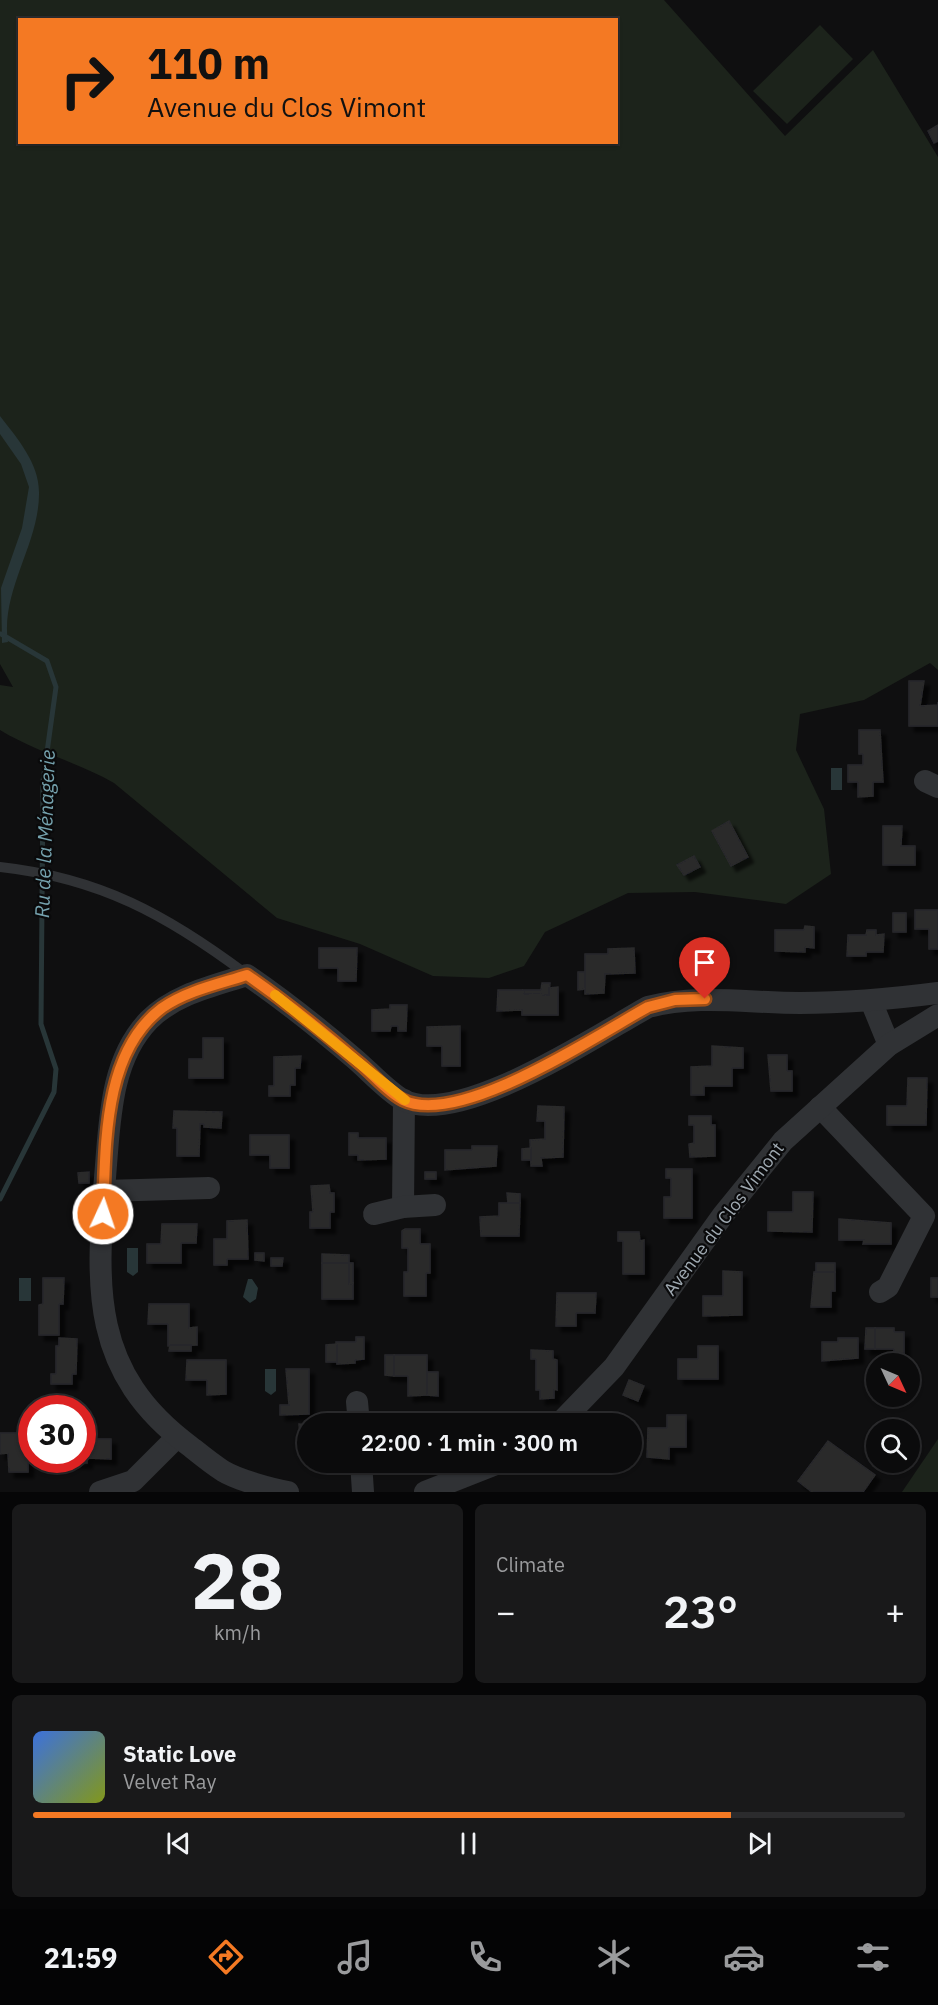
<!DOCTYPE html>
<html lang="en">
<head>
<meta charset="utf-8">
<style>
	:root { --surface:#0b0b0c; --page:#19191a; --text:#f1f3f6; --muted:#9a9b9d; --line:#2b2b2d; --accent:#f47923 }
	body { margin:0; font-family:"IBM Plex Sans",sans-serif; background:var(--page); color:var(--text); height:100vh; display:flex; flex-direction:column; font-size:22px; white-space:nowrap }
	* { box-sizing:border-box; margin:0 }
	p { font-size:20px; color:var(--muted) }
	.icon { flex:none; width:33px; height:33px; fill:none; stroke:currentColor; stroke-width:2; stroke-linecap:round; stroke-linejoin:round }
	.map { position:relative; height:1492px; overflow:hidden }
	.drawer { display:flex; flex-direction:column; gap:12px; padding:12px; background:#060607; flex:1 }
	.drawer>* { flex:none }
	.hud { position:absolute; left:18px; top:18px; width:600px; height:126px; border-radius:0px; box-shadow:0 2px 4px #0004,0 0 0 2px var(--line); background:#f47923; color:#111; overflow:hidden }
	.needle { width:39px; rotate:134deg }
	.tools { position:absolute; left:866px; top:1353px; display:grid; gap:12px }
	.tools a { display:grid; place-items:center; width:54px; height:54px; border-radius:50%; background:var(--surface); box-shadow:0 2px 4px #0004,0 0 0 2px var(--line); font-size:30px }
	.speed { position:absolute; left:18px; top:1395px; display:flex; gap:12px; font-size:30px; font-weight:700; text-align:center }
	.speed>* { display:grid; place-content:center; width:78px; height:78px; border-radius:50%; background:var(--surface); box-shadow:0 2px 4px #0004,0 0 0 2px var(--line); line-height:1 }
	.speed .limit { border:9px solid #d22; background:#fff; color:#111 }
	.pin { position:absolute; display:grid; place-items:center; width:51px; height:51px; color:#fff; margin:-62px -26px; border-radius:50% 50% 50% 0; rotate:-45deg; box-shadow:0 0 6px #0007 }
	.pin .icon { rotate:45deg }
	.me { position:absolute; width:66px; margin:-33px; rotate:3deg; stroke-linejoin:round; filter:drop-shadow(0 0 4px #0008) }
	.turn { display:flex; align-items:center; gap:21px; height:126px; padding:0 30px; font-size:27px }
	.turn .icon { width:78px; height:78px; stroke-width:2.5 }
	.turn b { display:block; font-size:42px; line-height:51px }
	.big { font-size:45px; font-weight:600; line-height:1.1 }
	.drawer .widget { flex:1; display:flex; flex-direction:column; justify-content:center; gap:9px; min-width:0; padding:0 21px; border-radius:9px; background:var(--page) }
	.drawer .dial { align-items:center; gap:0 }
	.dial b { font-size:78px; line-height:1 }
	.song { display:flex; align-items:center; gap:18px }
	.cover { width:72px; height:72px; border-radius:9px; background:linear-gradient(135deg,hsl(220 70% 55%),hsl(70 70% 35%)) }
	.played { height:6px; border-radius:3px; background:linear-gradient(90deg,var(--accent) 80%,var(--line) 80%) }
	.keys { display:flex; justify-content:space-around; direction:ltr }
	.heat { display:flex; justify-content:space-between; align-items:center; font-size:33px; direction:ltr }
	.drawer .tiles { flex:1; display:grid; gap:12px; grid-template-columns:1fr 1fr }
	.widget:last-child { grid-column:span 2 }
	.trip { position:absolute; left:297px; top:1413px; width:345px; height:60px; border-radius:30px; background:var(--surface); box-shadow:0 2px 4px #0004,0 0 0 2px var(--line); font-weight:600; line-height:60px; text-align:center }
	.dock { display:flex; height:96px; justify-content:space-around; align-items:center; background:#040405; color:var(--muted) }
	.dock .icon { width:42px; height:42px }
	.dock .current { color:var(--accent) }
	.dock b { font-size:27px; color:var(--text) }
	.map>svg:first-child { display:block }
	.green { fill:#1c231b; fill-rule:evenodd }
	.water { fill:#283638 }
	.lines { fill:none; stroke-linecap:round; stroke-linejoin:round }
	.stream { stroke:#283638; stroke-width:5 }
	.building { fill:#2a2a2c; stroke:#29292c; stroke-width:1.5; filter:url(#shadow) }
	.lane { stroke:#303235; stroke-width:10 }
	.street { stroke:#303235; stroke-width:22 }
	.route-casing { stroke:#9f4f17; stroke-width:15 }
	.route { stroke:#f47923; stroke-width:10 }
	.slow { stroke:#f59e0b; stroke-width:10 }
	.labels { text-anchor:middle; stroke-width:4.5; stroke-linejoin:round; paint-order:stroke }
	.street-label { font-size:18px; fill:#9fa9b1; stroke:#0a0a0b }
	.water-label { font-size:20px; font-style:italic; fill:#75a2ae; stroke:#0a0a0b }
</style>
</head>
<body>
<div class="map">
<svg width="938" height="1492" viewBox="0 0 938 1492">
	<defs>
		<filter id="shadow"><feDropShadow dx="5.5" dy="5.5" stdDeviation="1.5" flood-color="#0009"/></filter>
	</defs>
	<rect width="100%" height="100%" fill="#0f0f10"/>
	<!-- green -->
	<g class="green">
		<path d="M0,0H664L785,136L873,50L938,157V670L930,663L864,700L800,714L796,750L824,809L831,874L786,904L695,892L628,893L545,932L524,966L489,978L433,976L360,944L277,918L114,783C77,762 36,752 0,730V685L13,687L0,664ZM20,20H616V142H20Z"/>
		<polygon points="820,25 853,59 787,124 753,91"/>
		<polygon points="938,1439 938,1492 902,1492"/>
	</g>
	<!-- water -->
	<g class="water">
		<path d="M0,416C17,438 39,463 39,492C40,543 0,591 8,642L2,643L1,588L22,528L29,487L21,464L0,434Z"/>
		<rect x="831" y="768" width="11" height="22"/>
		<polygon points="127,1248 138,1248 138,1272 133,1276 127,1272"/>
		<rect x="19" y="1278" width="12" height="23"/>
		<polygon points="248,1279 252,1279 258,1288 256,1299 250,1303 243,1297"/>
		<polygon points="265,1369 276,1369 276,1391 271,1395 265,1391"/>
	</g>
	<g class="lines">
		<!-- stream -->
		<polyline class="stream" points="0,1199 54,1092 56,1069 41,1024 43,781 56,687 47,661 1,634"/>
	</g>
	<!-- building -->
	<g class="building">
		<polygon points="938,125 938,141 934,143 928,131"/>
		<polygon points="909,681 924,681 920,706 938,705 938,702 938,726 909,726"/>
		<polygon points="859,730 880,730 883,782 873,782 873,796 858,797 858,782 848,782 848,765 863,765 863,754 859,754"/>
		<polygon points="729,821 748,857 731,866 712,831"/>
		<polygon points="883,826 902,826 901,846 915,846 915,865 883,865"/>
		<polygon points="694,856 700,867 684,875 677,865"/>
		<polygon points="915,910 938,910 938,949 929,949 929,929 915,929"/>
		<rect x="893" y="913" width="13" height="19"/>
		<polygon points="805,926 814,927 814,948 805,947 805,952 775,951 775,930 804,930"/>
		<polygon points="867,930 876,930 876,935 884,934 883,952 866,952 866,956 847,956 848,935 866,935"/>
		<polygon points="319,948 357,948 356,981 338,981 338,968 319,968"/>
		<polygon points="634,948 635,973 605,974 604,993 585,994 585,954 608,954 608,949"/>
		<polygon points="578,972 585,972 585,989 578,990"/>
		<polygon points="542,983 550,983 549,995 524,994 523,990 541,990"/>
		<polygon points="558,987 558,1015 522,1015 522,1010 497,1011 498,990 523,990 524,994 549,995 549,988"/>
		<polygon points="390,1005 407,1005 406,1031 398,1031 398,1026 391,1026 390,1031 372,1031 372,1010 390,1009"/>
		<polygon points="460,1026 460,1066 442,1066 442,1046 427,1046 427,1027"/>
		<polygon points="203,1038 223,1038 223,1078 189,1078 189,1059 203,1059"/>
		<polygon points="712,1046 743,1048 743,1068 732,1068 732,1086 704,1086 704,1095 691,1095 691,1067 712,1066"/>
		<polygon points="768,1055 787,1055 787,1071 792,1071 792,1091 771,1091"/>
		<polygon points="301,1056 300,1068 295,1068 295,1085 290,1085 290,1096 269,1096 269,1086 274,1086 274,1057"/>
		<polygon points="908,1078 927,1078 926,1125 887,1125 887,1106 907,1106"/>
		<polygon points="538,1106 564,1107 563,1157 541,1158 542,1166 531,1166 530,1140 545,1139 545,1121 537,1121"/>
		<polygon points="174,1111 222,1112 221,1128 204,1127 204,1124 200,1124 199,1156 177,1156 177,1128 173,1128"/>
		<polygon points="689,1116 711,1116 711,1125 715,1125 715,1156 690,1157 689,1144 694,1143 694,1125 689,1125"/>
		<polygon points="349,1133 358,1133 358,1138 386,1138 386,1159 358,1160 358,1155 349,1155"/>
		<polygon points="250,1135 289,1135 289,1168 270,1168 270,1155 250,1155"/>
		<polygon points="472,1146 497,1146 496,1166 445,1170 445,1150 472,1150"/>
		<polygon points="531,1148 531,1160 522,1160 522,1149"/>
		<polygon points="666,1169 692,1169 692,1218 664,1218 664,1197 671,1197 671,1178 666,1178"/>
		<polygon points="89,1172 89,1183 79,1183 78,1173"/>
		<rect x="425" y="1172" width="11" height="7"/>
		<polygon points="329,1185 330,1193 334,1193 334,1212 330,1212 330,1228 310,1228 310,1212 313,1212 311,1186"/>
		<polygon points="793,1192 813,1192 812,1232 768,1231 768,1212 793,1212"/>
		<polygon points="507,1193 520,1194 520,1203 508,1203"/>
		<polygon points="499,1203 520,1203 519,1236 481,1236 480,1217 499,1216"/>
		<polygon points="839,1219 891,1223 891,1244 863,1244 864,1240 839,1240"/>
		<polygon points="247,1220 248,1259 227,1259 227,1265 214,1265 214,1239 227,1239 227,1221"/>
		<polygon points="162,1224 197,1224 196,1243 181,1243 181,1263 147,1263 147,1244 161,1244"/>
		<polygon points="405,1229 420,1229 420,1244 430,1244 430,1273 426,1273 426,1296 404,1296 404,1272 408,1272 408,1248 402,1248 402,1231"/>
		<polygon points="618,1232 639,1232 640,1241 644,1240 644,1274 623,1274 623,1241 618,1241"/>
		<polygon points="255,1253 264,1253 264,1261 255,1260"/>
		<polygon points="322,1254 349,1255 349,1263 322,1263"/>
		<polygon points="271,1258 283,1258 282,1266 271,1266"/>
		<polygon points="322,1263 349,1263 349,1284 353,1283 353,1299 322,1299"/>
		<polygon points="349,1263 353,1263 353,1283 349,1284"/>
		<rect x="816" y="1263" width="19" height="9"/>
		<polygon points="723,1271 742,1272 742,1315 703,1316 703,1296 723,1296"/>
		<polygon points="814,1272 835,1272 835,1291 831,1291 831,1307 811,1307"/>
		<polygon points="43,1278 64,1278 63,1304 59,1304 59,1335 39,1335 39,1305 43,1304"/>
		<rect x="931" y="1278" width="7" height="19"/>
		<polygon points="557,1293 596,1293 595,1313 576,1313 576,1326 556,1326"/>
		<polygon points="149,1304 189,1304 189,1328 197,1327 197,1345 168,1346 168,1324 148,1324"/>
		<polygon points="866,1328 875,1328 875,1349 865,1349"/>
		<polygon points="875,1328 894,1328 894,1332 904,1332 904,1354 894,1354 894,1349 875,1349"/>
		<polygon points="356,1337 364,1337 364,1359 355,1360 355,1363 337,1364 336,1342 356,1342"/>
		<polygon points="59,1338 77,1339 76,1374 72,1374 72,1384 51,1384 51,1374 56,1374 56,1346 59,1346"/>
		<polygon points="838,1338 858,1338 858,1358 822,1361 822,1342 838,1342"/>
		<polygon points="337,1344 337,1362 326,1362 326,1345"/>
		<polygon points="170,1345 191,1345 191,1351 169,1351"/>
		<polygon points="698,1346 718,1346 718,1379 678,1379 678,1359 698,1359"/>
		<polygon points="531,1350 553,1351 553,1359 557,1360 557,1390 554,1389 554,1398 540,1399 540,1390 536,1390 536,1359 531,1359"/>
		<polygon points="385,1355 394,1355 394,1376 385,1375"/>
		<polygon points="394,1355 427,1355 427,1395 408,1396 408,1376 394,1376"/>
		<polygon points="187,1360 226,1360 226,1394 207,1395 207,1380 186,1380"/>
		<polygon points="286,1369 309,1369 309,1414 280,1415 280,1405 289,1405"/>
		<polygon points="427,1372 438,1372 438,1396 427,1395"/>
		<polygon points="629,1380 644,1386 638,1401 623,1395"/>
		<polygon points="667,1415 686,1415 686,1447 669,1447 669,1459 647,1457 648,1428 667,1428"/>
		<polygon points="299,1424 308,1425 308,1461 302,1461"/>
		<polygon points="0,1433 28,1433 28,1472 9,1472 8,1453 0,1454"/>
		<polygon points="87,1439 111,1439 111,1459 87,1458 87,1463 60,1462 60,1460 82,1460 82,1442 87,1442"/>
		<polygon points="828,1441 875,1475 863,1492 812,1492 798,1481"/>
	</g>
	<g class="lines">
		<!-- lane -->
		<path class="lane" d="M0,867C100,878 167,915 246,974"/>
		<!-- street -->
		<g class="street">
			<polyline points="925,781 938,787"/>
			<polyline points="871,1001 889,1045"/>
			<polyline points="820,1107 924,1216 888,1287 880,1292"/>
			<polyline points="104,1191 209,1188"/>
			<polyline points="403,1207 404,1100"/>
			<polyline points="374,1214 403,1207 435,1205"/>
			<polyline points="357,1402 359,1424"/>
			<polyline points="559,1424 614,1367 723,1215 783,1141 889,1045 938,1015"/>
			<polyline points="361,1462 363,1492"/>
			<polyline points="100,1492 133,1481 177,1437"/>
			<path d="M288,1492C271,1489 238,1480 223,1471C212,1464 201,1455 191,1447C86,1370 97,1281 106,1165C110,1115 112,1058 149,1020C175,994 213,986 247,975C285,1001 320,1029 355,1059C368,1070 388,1092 403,1100C459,1128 597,1035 648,1007C698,994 748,1003 800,1003C846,1003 892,999 938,993"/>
			<polyline points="425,1492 501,1462"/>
		</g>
	</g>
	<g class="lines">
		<defs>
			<path id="route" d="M103,1214C106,1147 102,1053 162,1008C186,991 219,984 247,975C286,1002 322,1031 358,1062C372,1073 387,1092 403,1100C459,1128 597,1035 648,1007L675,1000L705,999"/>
		</defs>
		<!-- route casing -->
		<use href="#route" class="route-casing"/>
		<!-- route -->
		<use href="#route" class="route"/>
		<!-- slow -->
		<polyline class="slow" points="275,995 405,1100"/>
	</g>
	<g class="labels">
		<!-- street labels -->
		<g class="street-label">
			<text transform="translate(724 1219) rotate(-53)" y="6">Avenue du Clos Vimont</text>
		</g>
		<!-- water labels -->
		<g class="water-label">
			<text transform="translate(45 834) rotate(-88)" y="7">Ru de la Ménagerie</text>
		</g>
	</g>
</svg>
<div class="tools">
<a><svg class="needle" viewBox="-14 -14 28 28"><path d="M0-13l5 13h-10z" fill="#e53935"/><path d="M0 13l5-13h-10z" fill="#9a9b9d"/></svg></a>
<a><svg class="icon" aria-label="search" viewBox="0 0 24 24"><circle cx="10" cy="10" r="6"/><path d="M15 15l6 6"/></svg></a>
</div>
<div class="speed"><div class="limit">30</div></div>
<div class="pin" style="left:705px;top:999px;background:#d93025"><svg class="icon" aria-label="arrive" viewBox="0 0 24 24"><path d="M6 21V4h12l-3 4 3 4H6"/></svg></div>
<svg class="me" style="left:103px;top:1214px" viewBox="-20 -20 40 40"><circle r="17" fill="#f47923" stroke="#fff" stroke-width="3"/><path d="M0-11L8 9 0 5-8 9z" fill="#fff"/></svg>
<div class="trip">22:00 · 1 min · 300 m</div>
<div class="hud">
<div class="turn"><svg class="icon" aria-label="right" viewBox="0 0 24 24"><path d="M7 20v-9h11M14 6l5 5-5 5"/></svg><div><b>110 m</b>Avenue du Clos Vimont</div></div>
</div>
</div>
<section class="drawer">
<div class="tiles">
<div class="widget dial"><b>28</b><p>km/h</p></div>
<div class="widget"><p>Climate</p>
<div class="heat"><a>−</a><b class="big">23°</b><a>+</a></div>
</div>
<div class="widget">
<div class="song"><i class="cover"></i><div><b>Static Love</b><p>Velvet Ray</p></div></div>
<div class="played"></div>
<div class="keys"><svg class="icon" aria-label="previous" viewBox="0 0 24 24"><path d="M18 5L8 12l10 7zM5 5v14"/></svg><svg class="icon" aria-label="pause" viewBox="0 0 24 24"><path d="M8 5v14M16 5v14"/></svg><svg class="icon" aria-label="next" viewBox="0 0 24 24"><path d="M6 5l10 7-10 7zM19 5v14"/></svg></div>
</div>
</div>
</section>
<nav class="dock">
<b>21:59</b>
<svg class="icon current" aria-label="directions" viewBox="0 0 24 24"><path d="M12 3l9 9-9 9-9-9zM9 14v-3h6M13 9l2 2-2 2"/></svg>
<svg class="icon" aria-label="music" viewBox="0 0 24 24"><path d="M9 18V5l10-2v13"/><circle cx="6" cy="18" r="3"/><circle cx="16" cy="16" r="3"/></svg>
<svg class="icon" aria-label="phone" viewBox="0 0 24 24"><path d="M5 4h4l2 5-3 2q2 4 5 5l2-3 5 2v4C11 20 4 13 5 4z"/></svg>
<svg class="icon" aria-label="climate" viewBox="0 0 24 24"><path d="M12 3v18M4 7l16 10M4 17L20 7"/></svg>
<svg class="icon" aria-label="car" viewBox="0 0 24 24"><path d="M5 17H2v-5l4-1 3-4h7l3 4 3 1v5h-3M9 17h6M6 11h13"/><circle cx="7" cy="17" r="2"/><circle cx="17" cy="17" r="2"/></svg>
<svg class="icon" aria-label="filters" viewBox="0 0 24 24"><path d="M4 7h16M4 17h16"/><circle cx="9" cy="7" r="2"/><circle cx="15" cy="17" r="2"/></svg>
</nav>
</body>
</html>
